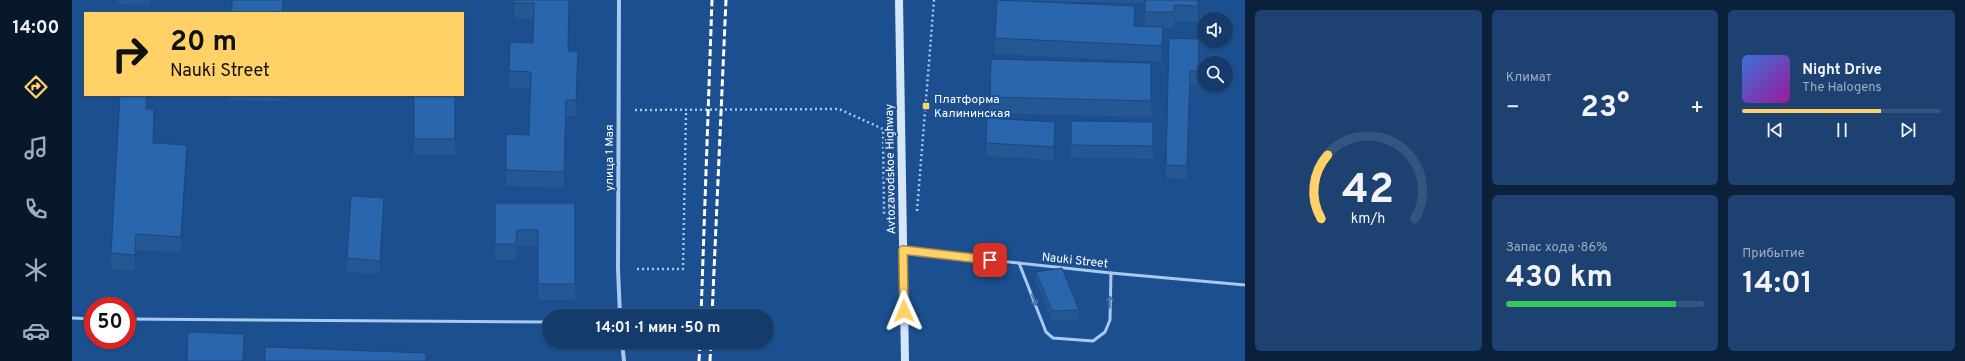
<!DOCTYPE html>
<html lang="ru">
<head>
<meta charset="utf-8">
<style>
	:root { --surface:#143b6b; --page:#1d4271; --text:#f1f3f6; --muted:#9dadc1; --line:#33557e; --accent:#ffd166 }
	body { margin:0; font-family:Overpass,sans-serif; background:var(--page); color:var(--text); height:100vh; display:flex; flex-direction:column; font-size:15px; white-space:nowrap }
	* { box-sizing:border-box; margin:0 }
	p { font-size:13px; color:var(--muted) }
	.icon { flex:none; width:22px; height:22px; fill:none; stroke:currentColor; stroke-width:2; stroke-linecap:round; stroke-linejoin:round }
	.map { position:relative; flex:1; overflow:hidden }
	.side { display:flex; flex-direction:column; gap:10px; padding:10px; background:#0b203b; width:720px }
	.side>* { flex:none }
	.guide { position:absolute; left:12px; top:12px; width:380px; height:84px; border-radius:0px; box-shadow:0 1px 3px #0004,0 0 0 1px var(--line); background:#ffd166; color:#111; overflow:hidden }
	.controls { position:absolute; left:1125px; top:12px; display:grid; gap:8px }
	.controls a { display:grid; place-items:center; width:36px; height:36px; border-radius:50%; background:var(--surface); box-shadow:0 1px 3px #0004,0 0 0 1px var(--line); font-size:20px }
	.speed { position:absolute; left:12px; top:297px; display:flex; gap:8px; font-size:20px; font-weight:700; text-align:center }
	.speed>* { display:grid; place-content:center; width:52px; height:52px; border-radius:50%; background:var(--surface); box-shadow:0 1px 3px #0004,0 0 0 1px var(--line); line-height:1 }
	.speed .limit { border:6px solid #d22; background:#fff; color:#111 }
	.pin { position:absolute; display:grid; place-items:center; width:34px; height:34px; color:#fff; margin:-17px; border-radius:8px; box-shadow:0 2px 6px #0006 }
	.me { position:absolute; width:44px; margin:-22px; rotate:359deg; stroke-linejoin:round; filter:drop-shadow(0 0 3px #0008) }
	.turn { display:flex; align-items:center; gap:14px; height:84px; padding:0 20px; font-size:18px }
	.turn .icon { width:52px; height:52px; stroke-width:2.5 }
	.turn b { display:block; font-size:28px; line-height:34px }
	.big { font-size:30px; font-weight:700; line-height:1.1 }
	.side .widget { flex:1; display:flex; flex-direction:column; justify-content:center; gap:6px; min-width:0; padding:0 14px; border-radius:6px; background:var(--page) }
	.side .dial { align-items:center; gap:0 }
	.dial svg { height:104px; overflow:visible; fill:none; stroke:var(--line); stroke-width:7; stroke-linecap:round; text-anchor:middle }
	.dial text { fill:var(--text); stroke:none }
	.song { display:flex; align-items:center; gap:12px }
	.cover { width:48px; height:48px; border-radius:6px; background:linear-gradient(135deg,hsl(220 70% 55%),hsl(300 70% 35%)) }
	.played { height:4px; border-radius:2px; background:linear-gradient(90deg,var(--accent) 70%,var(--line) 70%) }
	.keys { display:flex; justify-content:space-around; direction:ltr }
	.heat { display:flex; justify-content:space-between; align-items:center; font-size:22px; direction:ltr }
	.charge { height:6px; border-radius:3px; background:linear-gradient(90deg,#34c759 86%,var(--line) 0) }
	.side .tiles { flex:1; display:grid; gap:10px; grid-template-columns:repeat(3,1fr) }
	.widget:first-child { grid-row:span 2 }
	.trip { position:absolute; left:470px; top:309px; width:232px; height:40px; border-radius:20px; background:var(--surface); box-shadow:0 1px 3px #0004,0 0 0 1px var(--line); font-weight:700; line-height:40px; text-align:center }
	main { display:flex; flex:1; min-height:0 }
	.menu { display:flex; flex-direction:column; width:72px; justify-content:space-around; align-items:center; background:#08182b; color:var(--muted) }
	.menu .icon { width:28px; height:28px }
	.menu .active { color:var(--accent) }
	.menu b { font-size:18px; color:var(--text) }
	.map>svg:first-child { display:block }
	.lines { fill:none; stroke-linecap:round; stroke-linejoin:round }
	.path { stroke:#a9c9ee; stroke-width:2.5; stroke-dasharray:2 3; stroke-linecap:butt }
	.service { stroke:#a9c9ee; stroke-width:3 }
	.minor { stroke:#a9c9ee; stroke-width:4 }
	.secondary { stroke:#d6e6fa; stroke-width:8 }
	.rail { stroke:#fff; stroke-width:3; stroke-dasharray:7 3; stroke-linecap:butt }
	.wall { fill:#245895; fill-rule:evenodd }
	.shaded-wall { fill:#1d4779 }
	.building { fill:#2a66ad; stroke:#1d4779 }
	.oneway { stroke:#4674ac }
	.route-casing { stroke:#a68842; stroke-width:10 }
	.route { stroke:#ffd166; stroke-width:7 }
	.poi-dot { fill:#ffd166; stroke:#1b4f8f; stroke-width:1.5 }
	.labels { text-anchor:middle; stroke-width:4; stroke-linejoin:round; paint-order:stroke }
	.poi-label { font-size:12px; fill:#fff; stroke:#1b4f8f; text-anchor:start }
	.street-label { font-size:12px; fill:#fff; stroke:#1b4f8f }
</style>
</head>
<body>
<main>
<nav class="menu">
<b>14:00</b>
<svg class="icon active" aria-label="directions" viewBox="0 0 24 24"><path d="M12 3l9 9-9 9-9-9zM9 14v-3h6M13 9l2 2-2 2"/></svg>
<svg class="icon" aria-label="music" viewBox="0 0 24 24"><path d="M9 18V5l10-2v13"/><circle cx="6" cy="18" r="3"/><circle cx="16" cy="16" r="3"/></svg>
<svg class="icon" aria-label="phone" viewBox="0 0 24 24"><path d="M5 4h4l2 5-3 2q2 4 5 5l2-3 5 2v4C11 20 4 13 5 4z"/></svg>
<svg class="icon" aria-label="climate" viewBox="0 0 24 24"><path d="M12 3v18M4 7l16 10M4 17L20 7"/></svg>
<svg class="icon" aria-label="car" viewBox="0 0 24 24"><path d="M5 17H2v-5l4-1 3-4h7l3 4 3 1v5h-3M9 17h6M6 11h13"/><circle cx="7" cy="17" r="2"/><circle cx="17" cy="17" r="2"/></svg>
</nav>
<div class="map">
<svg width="1173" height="361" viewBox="0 0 1173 361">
	<rect width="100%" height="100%" fill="#1b4f8f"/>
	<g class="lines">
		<!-- path -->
		<g class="path">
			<polyline points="563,110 767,109 811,129 812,215"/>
			<polyline points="845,211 862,0"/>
			<polyline points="565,269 611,269 614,112"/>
		</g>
		<!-- service -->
		<g class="service">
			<polyline points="833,251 1039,273 1173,285"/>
			<polyline points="947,263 974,332 981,338 1021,341 1033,332 1038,320 1039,273"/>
			<polyline points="0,318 21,319"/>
			<polyline points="55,319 477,322"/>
		</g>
		<!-- minor -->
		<g class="minor">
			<polyline points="547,0 546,269 548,316"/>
			<polyline points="550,342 552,361"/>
		</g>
		<!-- secondary -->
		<polyline class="secondary" points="827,0 833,361"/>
		<!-- rail -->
		<g class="rail">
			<polyline points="629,316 640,0"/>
			<polyline points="640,316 654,0"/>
			<polyline points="627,361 628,342"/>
			<polyline points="638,361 639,342"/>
		</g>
	</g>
	<!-- wall -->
	<g class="wall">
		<polygon points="46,0 78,0 78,5 46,4"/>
		<polygon points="442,0 497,0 496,51 506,67 504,116 494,116 492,188 434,186 434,170 457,135 458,88 437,87 437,71 461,43 462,19 442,19"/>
		<path d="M932,0H1126V22L1102,21V28H1091L1090,62L923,54V38ZM959,1L1073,3V26H1063Z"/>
		<polygon points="1097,38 1127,52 1126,85 1118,84 1115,179 1094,178"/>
		<polygon points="1079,78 1079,117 918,113 918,97"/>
		<polygon points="75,95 75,109 82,125 81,143 115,161 109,252 64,250 63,271 39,269 39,253"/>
		<polygon points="158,95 209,95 209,101 158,100"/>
		<rect x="342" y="95" width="41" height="60"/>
		<polygon points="999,121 1081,122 1081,159 999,158"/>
		<polygon points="983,135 982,160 914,156 914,143"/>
		<polygon points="423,203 503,203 503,300 466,300 466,246 445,246 444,260 423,260"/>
		<polygon points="312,212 308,274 275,272 275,258"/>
		<polygon points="964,272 1007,310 1007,319 980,321 964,281"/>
	</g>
	<!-- shaded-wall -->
	<g class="shaded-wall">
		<polygon points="1091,27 1091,43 1090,62 1090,46"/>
		<polygon points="1127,39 1127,52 1126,85 1126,71"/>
		<polygon points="506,51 506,67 504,116 504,100"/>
		<polygon points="1118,71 1118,84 1115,179 1115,166"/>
		<polygon points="75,95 75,101 74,125 74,109"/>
		<polygon points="494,100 494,116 492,188 492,172"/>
		<polygon points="82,109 82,125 81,159 81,143"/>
		<polygon points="983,122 983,135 982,160 982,147"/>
		<polygon points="115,145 115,161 109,252 109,237"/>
		<polygon points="312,198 312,212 308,274 308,261"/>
		<polygon points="64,234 64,250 63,271 63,255"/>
	</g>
	<!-- building -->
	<g class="building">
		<polygon points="160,0 211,0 210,13 160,13"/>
		<polygon points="442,0 497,0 496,51 506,51 504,100 494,100 492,172 434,170 434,134 457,135 459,72 437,71 438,42 461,43 462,3 442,3"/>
		<polygon points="925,0 1063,6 1062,26 1091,27 1090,46 923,38"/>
		<polygon points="1073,0 1126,0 1126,6 1102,5 1102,12 1073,12"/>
		<polygon points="1097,38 1127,39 1126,71 1118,71 1115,166 1094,165"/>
		<polygon points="919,59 1079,63 1079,101 918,97"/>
		<polygon points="48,95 75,95 74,109 82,109 81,143 115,145 109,237 64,234 63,255 39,253"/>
		<rect x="342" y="95" width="41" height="44"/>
		<polygon points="915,118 983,122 982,147 914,143"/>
		<polygon points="999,121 1081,122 1081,146 999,145"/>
		<polygon points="279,196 312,198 308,261 275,258"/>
		<polygon points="423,203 503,203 503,284 466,284 466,230 445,230 444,244 423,244"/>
		<polygon points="990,268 1007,310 980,311 964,272"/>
		<polygon points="116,332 172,334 171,361 115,361"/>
		<polygon points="193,347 354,353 354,361 193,361"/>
	</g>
	<!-- one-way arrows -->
	<defs><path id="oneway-shaft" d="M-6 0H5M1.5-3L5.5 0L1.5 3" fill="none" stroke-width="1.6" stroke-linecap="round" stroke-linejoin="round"/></defs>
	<g class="oneway">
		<use href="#oneway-shaft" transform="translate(962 300) rotate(68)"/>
		<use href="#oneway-shaft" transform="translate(1038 302) rotate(-89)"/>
	</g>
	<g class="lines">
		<defs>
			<polyline id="route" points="832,311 831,250 918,260"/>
		</defs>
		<!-- route casing -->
		<use href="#route" class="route-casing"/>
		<!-- route -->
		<use href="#route" class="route"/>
	</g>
	<!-- markers -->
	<rect class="poi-dot" x="850" y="102" width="8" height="8" rx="2"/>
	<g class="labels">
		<!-- poi labels -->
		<g class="poi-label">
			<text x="862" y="103">Платформа<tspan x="862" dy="14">Калининская</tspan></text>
		</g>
		<!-- street labels -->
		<g class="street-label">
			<text transform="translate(537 158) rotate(-90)" y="4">улица 1 Мая</text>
			<text transform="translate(818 169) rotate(-91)" y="4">Avtozavodskoe Highway</text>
			<text transform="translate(1003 260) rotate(6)" y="4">Nauki Street</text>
		</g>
	</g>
</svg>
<div class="controls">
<a><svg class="icon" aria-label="sound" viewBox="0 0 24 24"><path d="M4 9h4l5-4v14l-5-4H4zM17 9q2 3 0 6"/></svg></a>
<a><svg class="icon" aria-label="search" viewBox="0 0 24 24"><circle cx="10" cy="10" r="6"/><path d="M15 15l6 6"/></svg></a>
</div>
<div class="speed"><div class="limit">50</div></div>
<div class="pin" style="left:918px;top:260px;background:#d93025"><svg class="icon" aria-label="arrive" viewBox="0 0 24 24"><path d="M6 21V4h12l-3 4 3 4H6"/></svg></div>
<svg class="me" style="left:832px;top:311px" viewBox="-20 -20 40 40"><path d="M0-17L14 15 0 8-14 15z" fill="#ffd166" stroke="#fff" stroke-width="4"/></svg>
<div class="trip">14:01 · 1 мин · 50 m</div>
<div class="guide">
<div class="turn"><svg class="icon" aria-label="right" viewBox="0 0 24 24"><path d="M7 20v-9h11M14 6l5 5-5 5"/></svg><div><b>20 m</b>Nauki Street</div></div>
</div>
</div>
<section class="side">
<div class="tiles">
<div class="widget dial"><svg viewBox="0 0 100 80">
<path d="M14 69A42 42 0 1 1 86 69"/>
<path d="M14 69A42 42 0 0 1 19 20" stroke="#ffd166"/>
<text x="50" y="56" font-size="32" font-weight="700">42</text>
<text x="50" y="72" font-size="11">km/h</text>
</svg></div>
<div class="widget"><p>Климат</p>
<div class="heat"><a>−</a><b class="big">23°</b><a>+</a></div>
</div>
<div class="widget">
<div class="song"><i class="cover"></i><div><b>Night Drive</b><p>The Halogens</p></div></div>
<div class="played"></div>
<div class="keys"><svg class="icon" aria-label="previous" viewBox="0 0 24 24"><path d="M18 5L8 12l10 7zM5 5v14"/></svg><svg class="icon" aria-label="pause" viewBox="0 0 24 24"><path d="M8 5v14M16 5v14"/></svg><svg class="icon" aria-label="next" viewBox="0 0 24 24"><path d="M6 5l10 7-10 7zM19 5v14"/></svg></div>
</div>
<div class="widget"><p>Запас хода · 86%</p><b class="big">430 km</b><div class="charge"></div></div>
<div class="widget"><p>Прибытие</p><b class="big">14:01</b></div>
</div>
</section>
</main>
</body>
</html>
